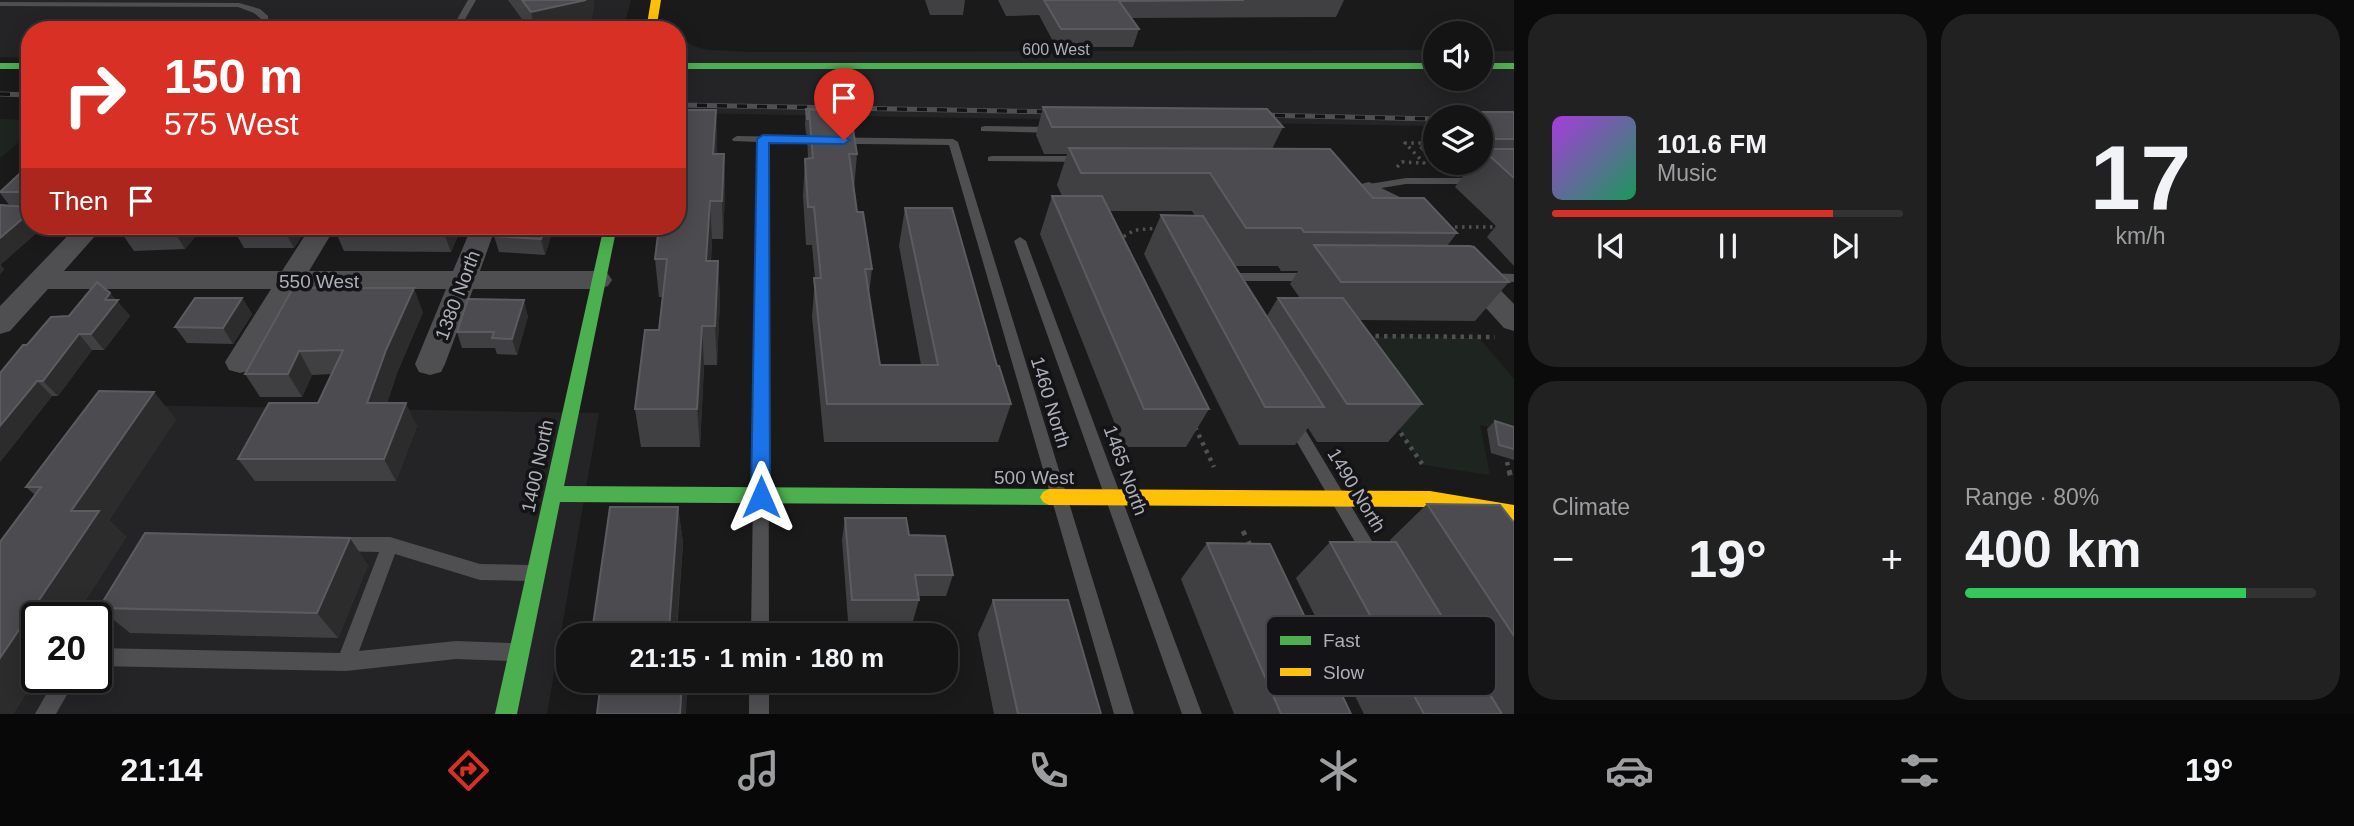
<!DOCTYPE html>
<html lang="en">
<head>
<meta charset="utf-8">
<style>
	:root { --surface:#141414; --page:#212122; --text:#f1f3f6; --muted:#9d9ea0; --line:#333334; --accent:#d93025 }
	body { margin:0; font-family:Arial,sans-serif; background:var(--page); color:var(--text); height:100vh; display:flex; flex-direction:column; font-size:26px; white-space:nowrap }
	* { box-sizing:border-box; margin:0 }
	p { font-size:23px; color:var(--muted) }
	.icon { flex:none; width:38px; height:38px; fill:none; stroke:currentColor; stroke-width:2; stroke-linecap:round; stroke-linejoin:round }
	.map { position:relative; flex:1; overflow:hidden }
	.sheet { display:flex; flex-direction:column; gap:14px; padding:14px; background:#0b0b0b; width:840px }
	.sheet>* { flex:none }
	.hud { position:absolute; left:21px; top:21px; width:665px; height:214px; border-radius:28px; box-shadow:0 4px 18px #0003,0 0 0 2px var(--line); background:#d93025; color:#fff; overflow:hidden }
	.tools { position:absolute; left:1423px; top:21px; display:grid; gap:14px }
	.tools a { display:grid; place-items:center; width:70px; height:70px; border-radius:50%; background:var(--surface); box-shadow:0 4px 18px #0003,0 0 0 2px var(--line); font-size:35px }
	.speed { position:absolute; left:21px; top:602px; display:flex; gap:14px; font-size:35px; font-weight:700; text-align:center }
	.speed>* { display:grid; place-content:center; width:91px; height:91px; border-radius:50%; background:var(--surface); box-shadow:0 4px 18px #0003,0 0 0 2px var(--line); line-height:1 }
	.speed .limit { border:4px solid #111; border-radius:10px; background:#fff; color:#111 }
	.pin { position:absolute; display:grid; place-items:center; width:60px; height:60px; color:#fff; margin:-72px -30px; border-radius:50% 50% 50% 0; rotate:-45deg; box-shadow:0 0 7px #0007 }
	.pin .icon { rotate:45deg }
	.me { position:absolute; width:77px; margin:-38px; rotate:0deg; stroke-linejoin:round; filter:drop-shadow(0 0 5px #0008) }
	.turn { display:flex; align-items:center; gap:24px; height:147px; padding:0 28px; font-size:32px }
	.turn .icon { width:91px; height:91px; stroke-width:2.5 }
	.turn b { display:block; font-size:49px; line-height:60px }
	.then { display:flex; align-items:center; height:66px; padding:0 28px; background:#0003; gap:14px; font-size:26px }
	.big { font-size:52px; font-weight:800; line-height:1.1 }
	.sheet .tile { flex:1; display:flex; flex-direction:column; justify-content:center; gap:10px; min-width:0; padding:0 24px; border-radius:28px; background:var(--page) }
	.sheet .dial { align-items:center; gap:0 }
	.dial b { font-size:91px; line-height:1 }
	.song { display:flex; align-items:center; gap:21px }
	.cover { width:84px; height:84px; border-radius:10px; background:linear-gradient(135deg,hsl(280 70% 55%),hsl(150 70% 35%)) }
	.played { height:7px; border-radius:4px; background:linear-gradient(90deg,var(--accent) 80%,var(--line) 80%) }
	.keys { display:flex; justify-content:space-around; direction:ltr }
	.heat { display:flex; justify-content:space-between; align-items:center; font-size:38px; direction:ltr }
	.charge { height:10px; border-radius:5px; background:linear-gradient(90deg,#34c759 80%,var(--line) 0) }
	.sheet .tiles { flex:1; display:grid; gap:14px; grid-template-columns:repeat(2,1fr) }
	.trip { position:absolute; left:556px; top:623px; width:402px; height:70px; border-radius:28px; background:var(--surface); box-shadow:0 4px 18px #0003,0 0 0 2px var(--line); font-weight:800; line-height:70px; text-align:center }
	.menu { display:flex; height:112px; justify-content:space-around; align-items:center; background:#080808; color:var(--muted) }
	.menu .icon { width:49px; height:49px }
	.menu .selected { color:var(--accent) }
	.menu b { font-size:32px; color:var(--text) }
	main { display:flex; flex:1; min-height:0 }
	.map>svg:first-child { display:block }
	.built { fill:#242426; fill-rule:evenodd }
	.green { fill:#1e2420 }
	.lines { fill:none; stroke-linecap:round; stroke-linejoin:round }
	.path-far3 { stroke:#505153; stroke-width:2.5; stroke-dasharray:2.5 3.5; stroke-linecap:butt }
	.path-far2 { stroke:#505153; stroke-width:3.5; stroke-dasharray:2.5 4.5; stroke-linecap:butt }
	.path-far1 { stroke:#505153; stroke-width:4.5; stroke-dasharray:3.5 5; stroke-linecap:butt }
	.path { stroke:#505153; stroke-width:5; stroke-dasharray:4.5 7; stroke-linecap:butt }
	.lane { fill:#4f4f52; fill-rule:evenodd }
	.street { fill:#4f4f52; fill-rule:evenodd }
	.fast { fill:#4caf50; fill-rule:evenodd }
	.slow { fill:#ffc107; fill-rule:evenodd }
	.rail-casing { stroke:#4f4f51; stroke-width:5 }
	.rail { stroke:#141416; stroke-width:3.5; stroke-dasharray:10; stroke-linecap:butt }
	.wall { fill:#404043; fill-rule:evenodd }
	.shaded-wall { fill:#2c2c2d }
	.building { fill:#4c4c50; stroke:#5b5c60; stroke-width:2 }
	.route { fill:#1a73e8; stroke:#114b97; stroke-width:2 }
	.labels { text-anchor:middle; stroke-width:7; stroke-linejoin:round; paint-order:stroke }
	.far-street-label { font-size:16px; fill:#adafb9; stroke:#141416 }
	.street-label { font-size:19px; fill:#adafb9; stroke:#141416 }
	.key { fill:#141416; stroke:#424247; stroke-width:2 }
	.key-label { font-size:19px; fill:#adafb9 }
</style>
</head>
<body>
<main>
<div class="map">
<svg width="1514" height="714" viewBox="0 0 1514 714">
	<rect width="100%" height="100%" fill="#1a1a1a"/>
	<!-- built -->
	<g class="built">
		<polygon points="0,0 631,0 623,30 30,30 30,58 0,57"/>
		<polygon points="685,40 693,46 708,50 753,52 1435,50 1435,79 1480,79 1481,51 1514,51 1514,127 1480,117 1435,117 1435,126 677,113 677,43"/>
		<path d="M130,405L599,413L547,714H0V586ZM37,618H96V677H37Z"/>
	</g>
	<!-- green -->
	<g class="green">
		<polygon points="0,119 30,120 30,133 0,158"/>
		<polygon points="1337,336 1479,338 1514,379 1514,434 1480,425 1490,475 1423,465"/>
	</g>
	<g class="lines">
		<!-- path-far3 -->
		<polyline class="path-far3" points="162,30 175,19"/>
		<!-- path-far2 -->
		<g class="path-far2">
			<polyline points="1397,167 1402,162 1424,163 1405,143 1435,143"/>
			<polyline points="1448,227 1499,227"/>
			<polyline points="1121,242 1121,238 1135,230 1159,228"/>
		</g>
		<!-- path-far1 -->
		<g class="path-far1">
			<polyline points="1367,336 1495,337"/>
			<polyline points="1396,426 1425,468"/>
			<polyline points="1195,427 1214,467"/>
			<polyline points="1507,462 1510,473"/>
		</g>
		<!-- path -->
		<g class="path">
			<polyline points="1509,471 1512,481"/>
			<polyline points="1243,531 1252,549"/>
		</g>
		<!-- lane -->
		<g class="lane">
			<polygon points="468,0 476,0 459,30 451,30"/>
			<polygon points="0,2 239,3 260,9 268,16 269,30 261,30 261,19 254,13 238,7 0,6"/>
			<polygon points="985,126 1055,127 1060,130 1055,133 981,131 981,127"/>
			<polygon points="737,136 953,139 958,142 1134,714 1114,714 949,145 768,143 769,635 751,635 758,142 733,141 732,139"/>
			<polygon points="992,156 1083,156 1088,159 1083,162 988,161 988,157"/>
			<polygon points="1406,178 1514,178 1514,184 1406,184 1363,191 1357,188 1363,185"/>
			<polygon points="1020,237 1026,241 1202,714 1182,714 1014,241"/>
			<polygon points="1239,273 1311,273 1317,277 1311,281 1240,281 1224,287 1218,283 1219,280"/>
			<polygon points="1486,273 1514,274 1514,282 1482,280 1480,277 1482,274"/>
			<polygon points="1292,414 1297,416 1381,556 1378,561 1372,564 1366,561 1284,420 1287,416"/>
			<polygon points="336,537 390,537 480,564 529,565 535,567 538,573 535,579 529,581 480,580 395,554 359,651 456,641 511,643 518,646 520,652 518,658 511,661 456,659 346,671 96,666 96,648 340,653 379,552 336,551 330,549 327,544 330,539"/>
			<polygon points="115,590 121,592 124,598 103,636 96,639 96,618 93,618 109,592"/>
			<polygon points="56,677 77,677 56,714 35,714"/>
			<rect x="749" y="681" width="20" height="33"/>
		</g>
		<!-- street -->
		<g class="street">
			<polygon points="1369,182 1410,202 1428,220 1425,225 1416,228 1407,225 1357,189 1361,184"/>
			<polygon points="77,226 104,226 64,271 282,271 311,226 336,226 309,271 453,271 472,226 496,226 480,271 598,271 608,274 612,280 608,286 598,289 473,289 445,364 441,372 430,375 419,372 415,364 446,289 298,289 251,370 240,373 229,370 225,362 271,289 48,289 10,331 0,334 0,306"/>
			<polygon points="1466,261 1475,264 1514,304 1514,331 1504,328 1457,276 1453,270 1457,264"/>
		</g>
		<!-- fast -->
		<g class="fast">
			<rect x="0" y="63" width="30" height="6"/>
			<rect x="677" y="63" width="758" height="6"/>
			<rect x="1480" y="63" width="34" height="6"/>
			<polygon points="604,226 617,226 564,486 1049,489 1055,492 1058,497 1055,502 1049,505 560,502 517,714 495,714"/>
		</g>
		<!-- slow -->
		<g class="slow">
			<polygon points="651,0 661,0 656,30 646,30"/>
			<polygon points="1049,489 1430,491 1514,505 1514,521 1430,507 1049,505 1043,502 1040,497 1043,492"/>
		</g>
		<defs>
			<g id="rail">
				<polyline points="0,94 30,95"/>
				<polyline points="677,105 1062,112"/>
				<polyline points="1255,115 1435,119"/>
			</g>
		</defs>
		<!-- rail casing -->
		<use href="#rail" class="rail-casing"/>
		<!-- rail -->
		<use href="#rail" class="rail"/>
	</g>
	<!-- wall -->
	<g class="wall">
		<polygon points="508,0 594,0 594,6 590,25 570,30 530,30"/>
		<polygon points="925,0 965,0 963,15 930,15"/>
		<polygon points="998,0 1344,0 1336,17 1131,18 1139,29 1133,47 1056,47 1039,15 1006,16"/>
		<path d="M1043,107L1283,127L1272,149L1373,198L1457,233L1447,246L1509,282L1475,321L1360,320L1422,404L1388,442H1317L1308,428L1295,445H1239L1144,254L1161,215L1195,216L1192,211H1109L1209,409L1186,447H1124L1040,234L1052,196H1062L1057,185L1067,154H1044L1036,135ZM1235,266H1278L1281,271H1298L1290,284L1300,298H1278L1267,316Z"/>
		<polygon points="806,109 857,154 854,189 857,212 872,269 869,293 880,365 921,365 899,246 905,208 997,366 1011,404 998,442 824,442 812,317 815,278 812,245 806,245 803,196 805,159 808,158 807,134 806,134 805,124"/>
		<polygon points="677,110 716,110 717,154 724,154 725,191 723,239 712,239 711,261 718,261 720,299 717,365 704,365 700,447 641,447 635,409 659,330 663,297 659,297 655,259 677,226"/>
		<polygon points="1443,112 1514,112 1514,266 1487,237 1496,226 1455,187 1463,176 1447,175 1419,148 1435,124 1435,163 1480,163 1480,117 1439,117"/>
		<polygon points="30,164 30,207 29,207 30,226 37,226 40,230 0,265 4,269 0,274 0,205 10,206 0,193 0,191"/>
		<polygon points="131,226 204,226 185,249 134,251 123,235"/>
		<polygon points="240,226 308,226 294,248 244,248 235,232"/>
		<polygon points="342,226 462,226 451,252 344,251 337,235"/>
		<polygon points="554,226 545,255 499,252 494,236"/>
		<polygon points="293,288 423,312 397,373 387,403 417,426 396,481 255,481 238,459 318,403 332,374 312,375 302,397 260,397 245,374"/>
		<polygon points="110,293 130,316 104,350 92,350 58,396 52,396 0,462 27,345 69,316"/>
		<polygon points="242,298 252,314 233,344 187,343 175,327"/>
		<polygon points="528,316 517,355 497,354 495,348 462,348 457,332"/>
		<polygon points="176,419 109,520 126,537 74,618 37,618 37,676 13,714 0,714 35,495 26,487"/>
		<polygon points="1495,421 1514,427 1514,460 1491,453 1487,429"/>
		<polygon points="1427,504 1514,523 1514,714 1364,714 1296,578 1330,542 1391,542 1390,540"/>
		<polygon points="678,507 683,543 677,630 685,630 685,635 596,635 593,625"/>
		<polygon points="845,518 909,535 953,575 946,596 918,596 919,600 913,621 848,621 842,540"/>
		<polygon points="1207,543 1351,714 1234,714 1181,579"/>
		<polygon points="368,565 338,638 130,633 99,608"/>
		<polygon points="993,600 1101,714 994,714 978,634"/>
	</g>
	<!-- shaded-wall -->
	<g class="shaded-wall">
		<polygon points="586,0 594,0 594,6 590,25 570,30 534,30 531,12"/>
		<polygon points="716,110 717,147 715,191 713,154"/>
		<polygon points="724,154 725,191 723,239 722,201"/>
		<polygon points="710,201 712,239 708,299 706,261"/>
		<polygon points="29,207 30,209 30,226 37,226 40,230 0,265 4,269 0,274 0,238 21,214"/>
		<polygon points="181,226 204,226 185,249 175,233"/>
		<polygon points="290,226 308,226 294,248 285,232"/>
		<polygon points="450,226 462,226 451,252 445,236"/>
		<polygon points="546,226 554,226 545,255 541,239"/>
		<polygon points="718,261 720,299 717,365 715,326"/>
		<polygon points="414,288 423,312 397,373 379,426 367,403 386,350"/>
		<polygon points="110,293 130,316 104,350 91,334 105,300"/>
		<polygon points="242,298 252,314 233,344 223,328"/>
		<polygon points="524,300 528,316 517,355 512,339"/>
		<polygon points="702,326 704,365 700,447 697,409"/>
		<polygon points="79,334 92,350 58,396 43,381"/>
		<polygon points="299,351 312,375 302,397 288,374"/>
		<polygon points="37,381 52,396 0,462 0,426"/>
		<polygon points="154,392 176,419 109,520 126,537 74,618 37,618 37,676 13,714 0,714 0,658 71,511"/>
		<polygon points="406,403 417,426 396,481 384,459"/>
		<polygon points="678,507 683,543 676,635 669,630"/>
		<polygon points="350,538 368,565 338,638 317,613"/>
		<polygon points="682,681 688,681 686,714 680,714"/>
	</g>
	<!-- building -->
	<g class="building">
		<polygon points="522,0 586,0 531,12"/>
		<polygon points="1044,0 1244,0 1119,1 1139,29 1061,29"/>
		<polygon points="1043,107 1267,109 1283,127 1052,127"/>
		<polygon points="806,109 845,110 809,110 808,119 807,119"/>
		<polygon points="677,110 716,110 713,154 724,154 722,201 710,201 706,261 718,261 715,326 702,326 697,409 635,409 645,330 659,330 667,259 655,259 659,226 677,226 677,176 680,151 677,151"/>
		<polygon points="809,110 850,110 857,154 849,154 857,212 863,212 872,269 865,269 880,365 938,365 905,208 952,208 997,366 999,366 1011,404 827,404 814,278 821,278 814,207 808,207 805,159 813,158"/>
		<polygon points="1443,112 1514,112 1514,139 1480,139 1480,117 1449,117"/>
		<polygon points="1069,148 1330,149 1373,198 1424,198 1457,233 1304,232 1301,228 1246,228 1210,173 1081,173"/>
		<polygon points="1482,149 1514,149 1514,178"/>
		<polygon points="30,164 30,190 28,192 0,192"/>
		<polygon points="1052,196 1102,196 1209,409 1144,409"/>
		<polygon points="0,205 29,207 21,214 28,214 0,238"/>
		<polygon points="1161,215 1203,216 1324,407 1265,407"/>
		<polygon points="131,226 181,226 175,233 123,235"/>
		<polygon points="240,226 290,226 285,232 235,232"/>
		<polygon points="342,226 450,226 445,236 337,235"/>
		<polygon points="498,226 546,226 541,239 494,236"/>
		<polygon points="1314,245 1470,246 1474,247 1509,282 1341,282"/>
		<polygon points="97,282 110,293 105,300 118,300 91,334 79,334 43,381 37,381 0,426 0,373 23,345 27,345 51,317 69,316"/>
		<polygon points="293,288 414,288 386,350 367,403 406,403 384,459 238,459 269,403 318,403 343,350 299,351 288,374 245,374"/>
		<polygon points="195,298 242,298 223,328 175,327"/>
		<polygon points="1278,298 1343,298 1422,404 1347,404"/>
		<polygon points="468,299 524,300 512,339 492,338 494,332 457,332"/>
		<polygon points="99,391 154,392 71,511 99,511 0,658 0,542 41,487 26,487"/>
		<polygon points="1495,421 1514,427 1514,449 1499,445"/>
		<polygon points="1427,504 1500,505 1514,523 1514,636"/>
		<polygon points="610,507 678,507 669,630 685,630 684,635 607,635 608,625 593,625"/>
		<polygon points="845,518 906,518 909,535 945,536 953,575 915,575 919,600 852,600"/>
		<polygon points="145,533 350,538 317,613 99,608"/>
		<polygon points="1330,542 1396,542 1502,714 1424,714"/>
		<polygon points="1207,543 1270,544 1351,714 1281,714"/>
		<polygon points="993,600 1068,600 1101,714 1018,714"/>
		<polygon points="601,681 682,681 680,714 597,714"/>
	</g>
	<!-- route -->
	<polygon class="route" points="763,135 844,137 850,140 844,144 769,143 770,497 767,503 761,505 754,503 751,497 757,139"/>
	<g class="labels">
		<!-- far-street labels -->
		<g class="far-street-label">
			<text x="1056" y="55">600 West</text>
		</g>
		<!-- street labels -->
		<g class="street-label">
			<text x="319" y="288">550 West</text>
			<text transform="translate(457 295) rotate(-69)" y="7">1380 North</text>
			<text transform="translate(1051 402) rotate(73)" y="7">1460 North</text>
			<text transform="translate(537 466) rotate(-78)" y="7">1400 North</text>
			<text transform="translate(1126 470) rotate(70)" y="7">1465 North</text>
			<text x="1034" y="484">500 West</text>
			<text transform="translate(1357 490) rotate(59)" y="7">1490 North</text>
		</g>
	</g>
	<!-- legend -->
	<rect x="1266" y="616" width="230" height="80" rx="10" class="key"/>
	<rect x="1280" y="636" width="31" height="9" fill="#4caf50"/>
	<rect x="1280" y="668" width="31" height="8" fill="#ffc107"/>
	<g class="key-label">
		<text x="1323" y="647">Fast</text>
		<text x="1323" y="679">Slow</text>
	</g>
</svg>
<div class="tools">
<a><svg class="icon" aria-label="sound" viewBox="0 0 24 24"><path d="M4 9h4l5-4v14l-5-4H4zM17 9q2 3 0 6"/></svg></a>
<a><svg class="icon" aria-label="layers" viewBox="0 0 24 24"><path d="M12 4l9 5-9 5-9-5zM3 14l9 5 9-5"/></svg></a>
</div>
<div class="speed"><div class="limit">20</div></div>
<div class="pin" style="left:844px;top:140px;background:#d93025"><svg class="icon" aria-label="arrive" viewBox="0 0 24 24"><path d="M6 21V4h12l-3 4 3 4H6"/></svg></div>
<svg class="me" style="left:761px;top:497px" viewBox="-20 -20 40 40"><path d="M0-17L14 15 0 8-14 15z" fill="#1a73e8" stroke="#fff" stroke-width="4"/></svg>
<div class="trip">21:15 · 1 min · 180 m</div>
<div class="hud">
<div class="turn"><svg class="icon" aria-label="right" viewBox="0 0 24 24"><path d="M7 20v-9h11M14 6l5 5-5 5"/></svg><div><b>150 m</b>575 West</div></div>
<div class="then">Then<svg class="icon" aria-label="arrive" viewBox="0 0 24 24"><path d="M6 21V4h12l-3 4 3 4H6"/></svg></div>
</div>
</div>
<section class="sheet">
<div class="tiles">
<div class="tile">
<div class="song"><i class="cover"></i><div><b>101.6 FM</b><p>Music</p></div></div>
<div class="played"></div>
<div class="keys"><svg class="icon" aria-label="previous" viewBox="0 0 24 24"><path d="M18 5L8 12l10 7zM5 5v14"/></svg><svg class="icon" aria-label="pause" viewBox="0 0 24 24"><path d="M8 5v14M16 5v14"/></svg><svg class="icon" aria-label="next" viewBox="0 0 24 24"><path d="M6 5l10 7-10 7zM19 5v14"/></svg></div>
</div>
<div class="tile dial"><b>17</b><p>km/h</p></div>
<div class="tile"><p>Climate</p>
<div class="heat"><a>−</a><b class="big">19°</b><a>+</a></div>
</div>
<div class="tile"><p>Range · 80%</p><b class="big">400 km</b><div class="charge"></div></div>
</div>
</section>
</main>
<nav class="menu">
<b>21:14</b>
<svg class="icon selected" aria-label="directions" viewBox="0 0 24 24"><path d="M12 3l9 9-9 9-9-9zM9 14v-3h6M13 9l2 2-2 2"/></svg>
<svg class="icon" aria-label="music" viewBox="0 0 24 24"><path d="M9 18V5l10-2v13"/><circle cx="6" cy="18" r="3"/><circle cx="16" cy="16" r="3"/></svg>
<svg class="icon" aria-label="phone" viewBox="0 0 24 24"><path d="M5 4h4l2 5-3 2q2 4 5 5l2-3 5 2v4C11 20 4 13 5 4z"/></svg>
<svg class="icon" aria-label="climate" viewBox="0 0 24 24"><path d="M12 3v18M4 7l16 10M4 17L20 7"/></svg>
<svg class="icon" aria-label="car" viewBox="0 0 24 24"><path d="M5 17H2v-5l4-1 3-4h7l3 4 3 1v5h-3M9 17h6M6 11h13"/><circle cx="7" cy="17" r="2"/><circle cx="17" cy="17" r="2"/></svg>
<svg class="icon" aria-label="filters" viewBox="0 0 24 24"><path d="M4 7h16M4 17h16"/><circle cx="9" cy="7" r="2"/><circle cx="15" cy="17" r="2"/></svg>
<b>19°</b>
</nav>
</body>
</html>
